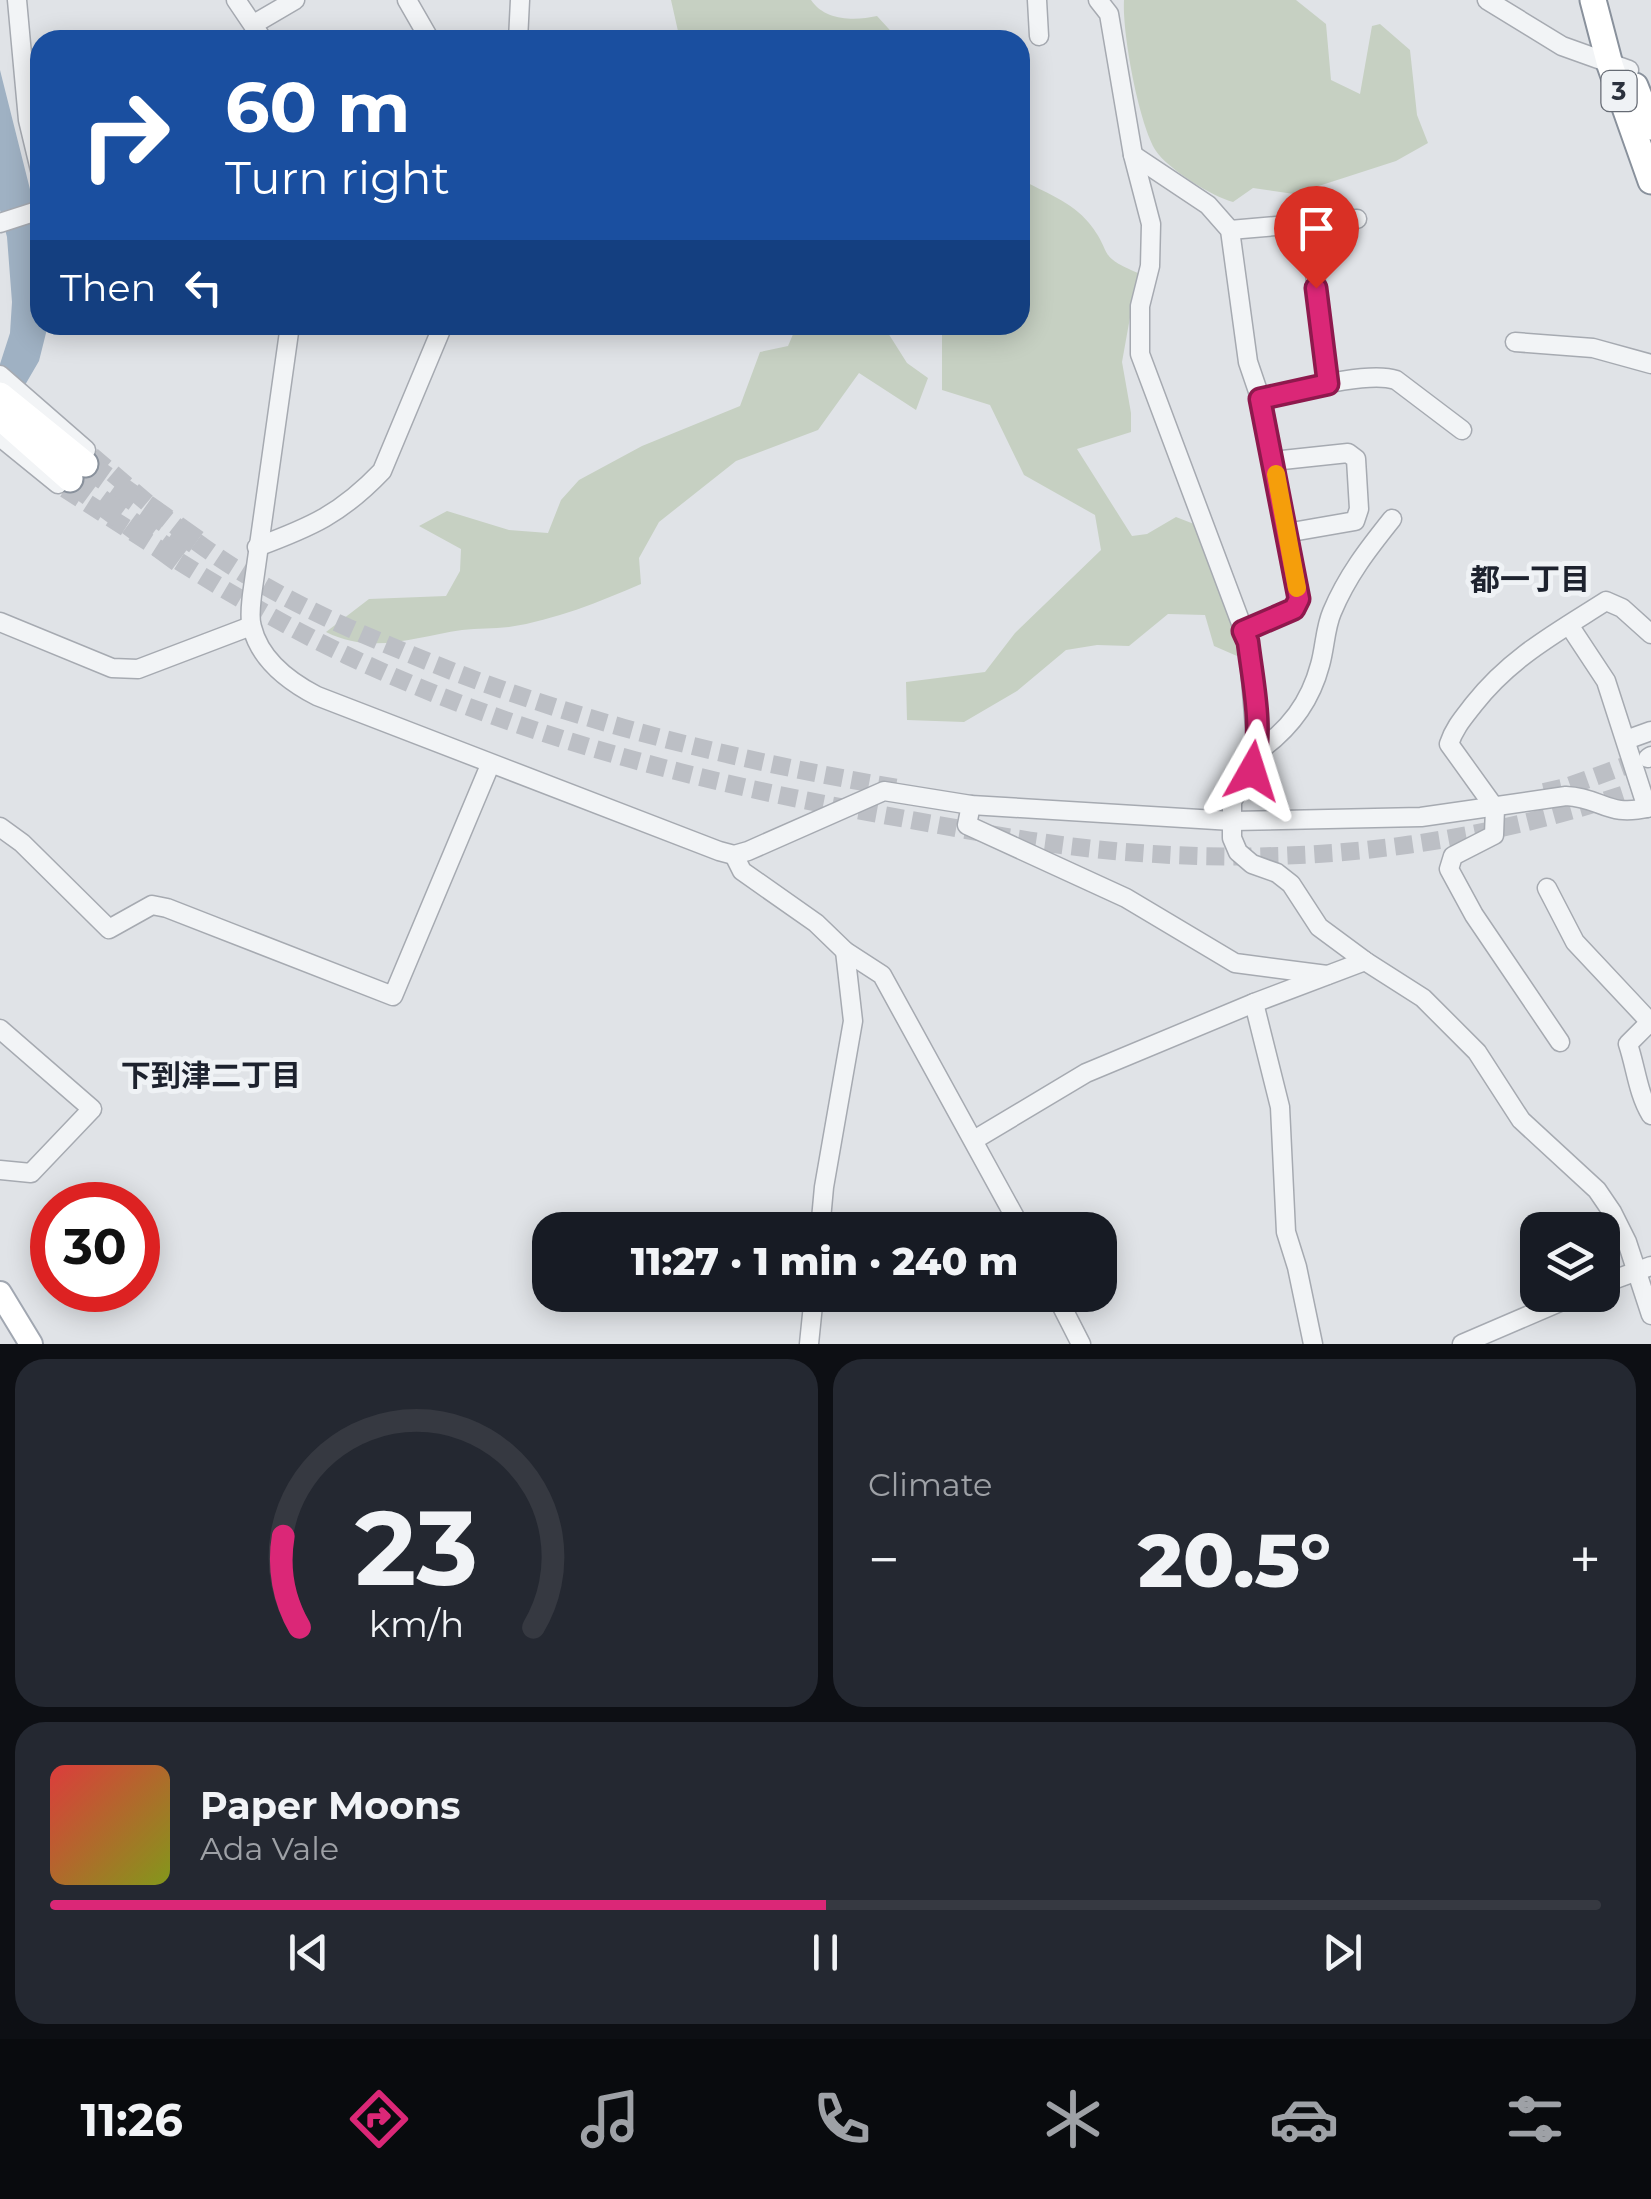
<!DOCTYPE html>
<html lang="en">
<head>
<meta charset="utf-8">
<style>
	:root { --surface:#171b24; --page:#242831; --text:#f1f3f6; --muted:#9ea1a6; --line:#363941; --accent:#db2777 }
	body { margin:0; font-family:Montserrat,"Noto Sans JP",sans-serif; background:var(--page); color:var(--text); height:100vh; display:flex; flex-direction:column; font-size:38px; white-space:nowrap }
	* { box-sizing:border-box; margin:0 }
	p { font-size:32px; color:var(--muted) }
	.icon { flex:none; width:55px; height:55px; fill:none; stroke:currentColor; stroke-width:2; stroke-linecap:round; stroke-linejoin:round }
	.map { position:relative; height:1344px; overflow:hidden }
	.side { display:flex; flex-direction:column; gap:15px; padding:15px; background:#0d0f14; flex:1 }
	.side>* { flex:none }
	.guide { position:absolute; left:30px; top:30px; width:1000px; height:305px; border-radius:30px; box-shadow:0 5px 25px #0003; background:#1a4fa0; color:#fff; overflow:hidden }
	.buttons { position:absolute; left:1520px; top:1212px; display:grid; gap:20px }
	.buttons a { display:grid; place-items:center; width:100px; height:100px; border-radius:20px; background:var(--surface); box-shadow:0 5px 25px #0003; font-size:50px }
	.speed { position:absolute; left:30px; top:1182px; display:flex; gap:20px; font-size:50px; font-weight:700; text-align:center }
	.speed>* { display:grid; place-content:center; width:130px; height:130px; border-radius:50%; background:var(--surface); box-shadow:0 5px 25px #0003; line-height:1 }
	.speed .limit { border:15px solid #d22; background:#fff; color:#111 }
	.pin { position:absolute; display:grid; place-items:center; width:85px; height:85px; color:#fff; margin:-102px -42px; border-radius:50% 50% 50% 0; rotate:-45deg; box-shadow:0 0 10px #0007 }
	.pin .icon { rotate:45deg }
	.me { position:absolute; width:110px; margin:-55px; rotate:6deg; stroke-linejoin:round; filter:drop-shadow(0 0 8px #0008) }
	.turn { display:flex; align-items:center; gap:35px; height:210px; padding:0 30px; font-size:45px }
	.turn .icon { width:130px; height:130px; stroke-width:2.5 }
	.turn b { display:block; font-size:70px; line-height:85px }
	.then { display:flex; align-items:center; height:95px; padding:0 30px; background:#0003; gap:20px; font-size:38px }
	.big { font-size:75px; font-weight:800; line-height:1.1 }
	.side .card { flex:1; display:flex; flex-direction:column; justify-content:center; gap:15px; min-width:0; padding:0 35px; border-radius:30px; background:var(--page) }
	.side .dial { align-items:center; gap:0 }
	.dial svg { height:260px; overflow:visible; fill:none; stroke:var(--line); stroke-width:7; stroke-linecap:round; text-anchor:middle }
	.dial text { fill:var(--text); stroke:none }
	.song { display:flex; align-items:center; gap:30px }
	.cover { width:120px; height:120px; border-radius:15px; background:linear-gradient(135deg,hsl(0 70% 55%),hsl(70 70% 35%)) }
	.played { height:10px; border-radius:5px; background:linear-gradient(90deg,var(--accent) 50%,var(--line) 50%) }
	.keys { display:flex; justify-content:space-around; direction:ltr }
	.heat { display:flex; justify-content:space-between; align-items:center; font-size:55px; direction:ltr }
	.side .tiles { flex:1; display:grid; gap:15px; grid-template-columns:1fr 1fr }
	.card:last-child { grid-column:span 2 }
	.trip { position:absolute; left:532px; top:1212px; width:585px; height:100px; border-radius:30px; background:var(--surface); box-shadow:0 5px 25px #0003; font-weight:800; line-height:100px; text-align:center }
	.dock { display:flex; height:160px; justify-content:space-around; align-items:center; background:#090b0e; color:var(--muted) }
	.dock .icon { width:70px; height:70px }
	.dock .selected { color:var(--accent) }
	.dock b { font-size:45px; color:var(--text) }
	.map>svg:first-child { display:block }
	.green { fill:#c6d0c2 }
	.water { fill:#9fb1c3 }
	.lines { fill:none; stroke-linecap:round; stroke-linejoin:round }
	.minor-tunnel { stroke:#bcbfc5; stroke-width:18; stroke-dasharray:18 9; stroke-linecap:butt }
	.highway-tunnel { stroke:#bcbfc5; stroke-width:25; stroke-dasharray:25 12; stroke-linecap:butt }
	.minor-casing { stroke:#a6aab1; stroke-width:21 }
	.major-casing { stroke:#a1a7b1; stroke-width:26 }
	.highway-casing { stroke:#89919c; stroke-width:29 }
	.minor { stroke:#f2f4f6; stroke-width:18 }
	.major { stroke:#fff; stroke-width:22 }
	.highway { stroke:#fff; stroke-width:25 }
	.route-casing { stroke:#8e194d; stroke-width:25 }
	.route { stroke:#db2777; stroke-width:18 }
	.slow { stroke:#f59e0b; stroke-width:18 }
	.labels { text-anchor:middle; stroke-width:10; stroke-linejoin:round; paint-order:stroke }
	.shield { fill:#eff2f5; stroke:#666b74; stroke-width:2.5 }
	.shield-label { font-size:25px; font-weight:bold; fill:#2b313d }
	.neighbourhood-label { font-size:30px; font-weight:bold; fill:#1d222e; stroke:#eff2f5 }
</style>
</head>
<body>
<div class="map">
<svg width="1651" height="1344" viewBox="0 0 1651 1344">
	<rect width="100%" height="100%" fill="#e0e3e7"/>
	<!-- green -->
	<g class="green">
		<path d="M671,0H811C825,21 855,21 877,16L899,40H680Z"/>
		<path d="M1124,0H1296L1326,24L1331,80L1360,94L1372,26L1380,24L1410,50L1417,115L1428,143L1396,161L1294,194L1253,188L1233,202C1213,197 1168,169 1156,151C1139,124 1122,33 1124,0Z"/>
		<path d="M1020,179C1044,192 1072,202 1089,223C1114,254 1095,255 1138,273L1122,362L1131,413V432L1077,449L1132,536L1147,534L1176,517L1194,524L1236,632L1237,656L1214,646L1205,615L1168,614L1129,646L1097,645L1066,650L1017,691L964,722L907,720L906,682L985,672L1015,633L1101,550L1095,515L1024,475L990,405L942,390V334L946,325H1020Z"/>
		<path d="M797,325H883L907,363L928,378L916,410L859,373L818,430L736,461L659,522L639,558L641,584C599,602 555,620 509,627C493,629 478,628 462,630C414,637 372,655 326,632L369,599L446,596L460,571L461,549L419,526L447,511L509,530L548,533L561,500L579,480L642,446L740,406L760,352L788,346Z"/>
	</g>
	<!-- water -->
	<polygon class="water" points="0,70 40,229 40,325 48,325 39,361 0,428 0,364 10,333 12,302 7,237 0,210"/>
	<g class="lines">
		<!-- minor-tunnel -->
		<g class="minor-tunnel">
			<path d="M92,456C127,485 161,516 198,543C259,588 330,621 400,650C560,718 727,759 898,788"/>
			<path d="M65,489C157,547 248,609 346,655C510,733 689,780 867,812C957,828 1048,847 1140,853C1315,866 1486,844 1651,785"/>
			<polyline points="1544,792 1566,787 1647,758"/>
		</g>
		<!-- highway-tunnel -->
		<g class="highway-tunnel">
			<polyline points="85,464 199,544"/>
			<polyline points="70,479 186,565"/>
		</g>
		<defs>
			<g id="minor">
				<polyline points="17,0 28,120 40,170"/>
				<polyline points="236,0 263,40"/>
				<polyline points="407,0 430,40"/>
				<polyline points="1037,0 1039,36"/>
				<polyline points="1098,0 1109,14 1133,155 1151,224 1150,266 1140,306 1140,354 1248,642 1257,752 1252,771 1232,801 1232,838 1238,852 1252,864 1277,873 1291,884 1319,927 1365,961 1423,998 1477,1052 1521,1120 1597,1190 1612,1212 1627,1242 1651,1315"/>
				<polyline points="1487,0 1562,46 1629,70"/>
				<polyline points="254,24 295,0"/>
				<polyline points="518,40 520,0"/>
				<polyline points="1133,155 1208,205 1230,230 1248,362 1263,406 1299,599 1294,609 1243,631"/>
				<polyline points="0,223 40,210"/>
				<polyline points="1309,223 1328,384"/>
				<polyline points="1230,230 1357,219"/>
				<path d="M290,325L252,595C251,605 249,618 252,627C260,660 290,682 317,696L719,851L734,855L748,851L884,791L971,805L1232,821L1421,817L1566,796C1604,798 1606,818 1651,807"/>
				<polyline points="1515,342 1593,348 1651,364"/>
				<polyline points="0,375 86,450"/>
				<path d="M1260,399C1292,392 1367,370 1396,380L1462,430"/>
				<polyline points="0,437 58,484"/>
				<polyline points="1273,461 1348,453 1356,459 1359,509 1355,521 1286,533"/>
				<path d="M257,547C311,527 341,514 382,471L443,325"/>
				<polyline points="0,622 112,668 138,669 251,626"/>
				<polyline points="1569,625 1606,681 1647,808"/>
				<polyline points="1626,740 1651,731"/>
				<path d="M1257,752C1289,730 1310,703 1320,665C1325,648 1325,628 1332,612C1347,576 1368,549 1392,519"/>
				<polyline points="1648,758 1651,756"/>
				<polyline points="971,805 967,825 1126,898 1235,963 1327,975"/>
				<polyline points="0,827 22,843 109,929 152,905 167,908 393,996 490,765"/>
				<polyline points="734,855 742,871 816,923 845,951 882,975 1022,1230"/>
				<polyline points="1547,888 1575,942 1651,1023"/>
				<polyline points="1254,1003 1280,1107 1286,1232 1297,1267 1313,1344"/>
				<path d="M1650,1022L1628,1044C1636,1068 1638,1094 1651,1115"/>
				<polyline points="0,1029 92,1109 31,1173 0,1170"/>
				<path d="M1560,1042L1474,915L1449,869L1453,856L1494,835L1495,808L1449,744C1454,728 1464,717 1474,704C1511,657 1556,633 1606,601L1622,608L1651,634"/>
				<polyline points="974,1140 1086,1073 1254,1003 1365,961"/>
				<polyline points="820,1230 824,1187 853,1021 845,951"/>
				<polyline points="1602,1284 1651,1266"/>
				<polyline points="1056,1295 1081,1344"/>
				<polyline points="809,1344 814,1295"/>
				<polyline points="1462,1344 1576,1295"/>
			</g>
			<polyline id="major" points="0,1293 31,1344"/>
			<g id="highway">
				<polyline points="1593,0 1610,65 1651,181"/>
				<polyline points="1635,86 1651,127"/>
				<polyline points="0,395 85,464"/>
				<polyline points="0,417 70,479"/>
			</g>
		</defs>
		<!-- minor casing -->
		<use href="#minor" class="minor-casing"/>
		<!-- major casing -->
		<use href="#major" class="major-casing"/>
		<!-- highway casing -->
		<use href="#highway" class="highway-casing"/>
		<!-- minor -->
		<use href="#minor" class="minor"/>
		<!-- major -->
		<use href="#major" class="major"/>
		<!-- highway -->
		<use href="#highway" class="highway"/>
	</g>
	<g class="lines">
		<defs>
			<path id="route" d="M1252,771C1264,730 1253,684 1248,642L1243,631L1294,609L1299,599L1260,399L1328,384L1316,288"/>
		</defs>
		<!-- route casing -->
		<use href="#route" class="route-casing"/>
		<!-- route -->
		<use href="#route" class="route"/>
		<!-- slow -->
		<polyline class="slow" points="1276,474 1297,588"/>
	</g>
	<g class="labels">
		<!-- shield labels -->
		<rect class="shield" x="1601.5" y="71" width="35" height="40" rx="8"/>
		<g class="shield-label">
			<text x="1619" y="100">3</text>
		</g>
		<!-- neighbourhood labels -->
		<g class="neighbourhood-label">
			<text x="1530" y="590">都一丁目</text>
			<text x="211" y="1086">下到津二丁目</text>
		</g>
	</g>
</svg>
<div class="buttons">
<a><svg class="icon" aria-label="layers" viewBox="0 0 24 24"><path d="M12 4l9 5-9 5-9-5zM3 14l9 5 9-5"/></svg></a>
</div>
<div class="speed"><div class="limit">30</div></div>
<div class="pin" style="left:1316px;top:288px;background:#d93025"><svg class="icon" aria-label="arrive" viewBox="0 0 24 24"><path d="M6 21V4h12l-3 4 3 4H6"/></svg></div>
<svg class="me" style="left:1252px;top:771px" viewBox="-20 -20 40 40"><path d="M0-17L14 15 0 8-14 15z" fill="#db2777" stroke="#fff" stroke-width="4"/></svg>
<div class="trip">11:27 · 1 min · 240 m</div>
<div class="guide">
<div class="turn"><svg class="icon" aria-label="right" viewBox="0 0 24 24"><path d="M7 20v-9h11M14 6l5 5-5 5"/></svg><div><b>60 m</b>Turn right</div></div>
<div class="then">Then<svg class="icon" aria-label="left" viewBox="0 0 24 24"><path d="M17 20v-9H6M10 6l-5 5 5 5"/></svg></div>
</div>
</div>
<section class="side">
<div class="tiles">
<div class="card dial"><svg viewBox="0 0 100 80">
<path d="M14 69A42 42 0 1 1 86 69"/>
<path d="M14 69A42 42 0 0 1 9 41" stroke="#db2777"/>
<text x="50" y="56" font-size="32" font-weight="700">23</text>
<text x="50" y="72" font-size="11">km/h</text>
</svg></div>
<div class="card"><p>Climate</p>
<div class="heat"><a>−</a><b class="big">20.5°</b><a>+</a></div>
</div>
<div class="card">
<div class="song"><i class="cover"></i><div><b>Paper Moons</b><p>Ada Vale</p></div></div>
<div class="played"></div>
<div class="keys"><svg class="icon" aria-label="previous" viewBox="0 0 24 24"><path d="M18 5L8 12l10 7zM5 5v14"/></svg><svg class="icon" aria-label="pause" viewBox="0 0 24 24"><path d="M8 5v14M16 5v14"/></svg><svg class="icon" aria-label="next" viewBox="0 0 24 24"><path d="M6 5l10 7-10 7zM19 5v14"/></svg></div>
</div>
</div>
</section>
<nav class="dock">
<b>11:26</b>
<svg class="icon selected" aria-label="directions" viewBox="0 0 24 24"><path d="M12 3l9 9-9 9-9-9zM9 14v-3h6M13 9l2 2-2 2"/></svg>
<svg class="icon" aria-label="music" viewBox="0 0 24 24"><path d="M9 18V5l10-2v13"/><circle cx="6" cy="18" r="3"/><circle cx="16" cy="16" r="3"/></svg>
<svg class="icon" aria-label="phone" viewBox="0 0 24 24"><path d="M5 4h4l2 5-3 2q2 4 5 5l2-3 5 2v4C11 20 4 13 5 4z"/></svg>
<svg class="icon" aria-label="climate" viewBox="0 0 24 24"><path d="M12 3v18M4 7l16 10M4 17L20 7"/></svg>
<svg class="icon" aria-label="car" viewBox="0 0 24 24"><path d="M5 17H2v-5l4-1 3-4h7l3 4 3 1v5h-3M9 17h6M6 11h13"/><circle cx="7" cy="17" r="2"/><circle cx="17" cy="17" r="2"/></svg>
<svg class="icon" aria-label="filters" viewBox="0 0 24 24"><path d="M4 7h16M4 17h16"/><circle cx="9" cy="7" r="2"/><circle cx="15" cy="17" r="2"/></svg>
</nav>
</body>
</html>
